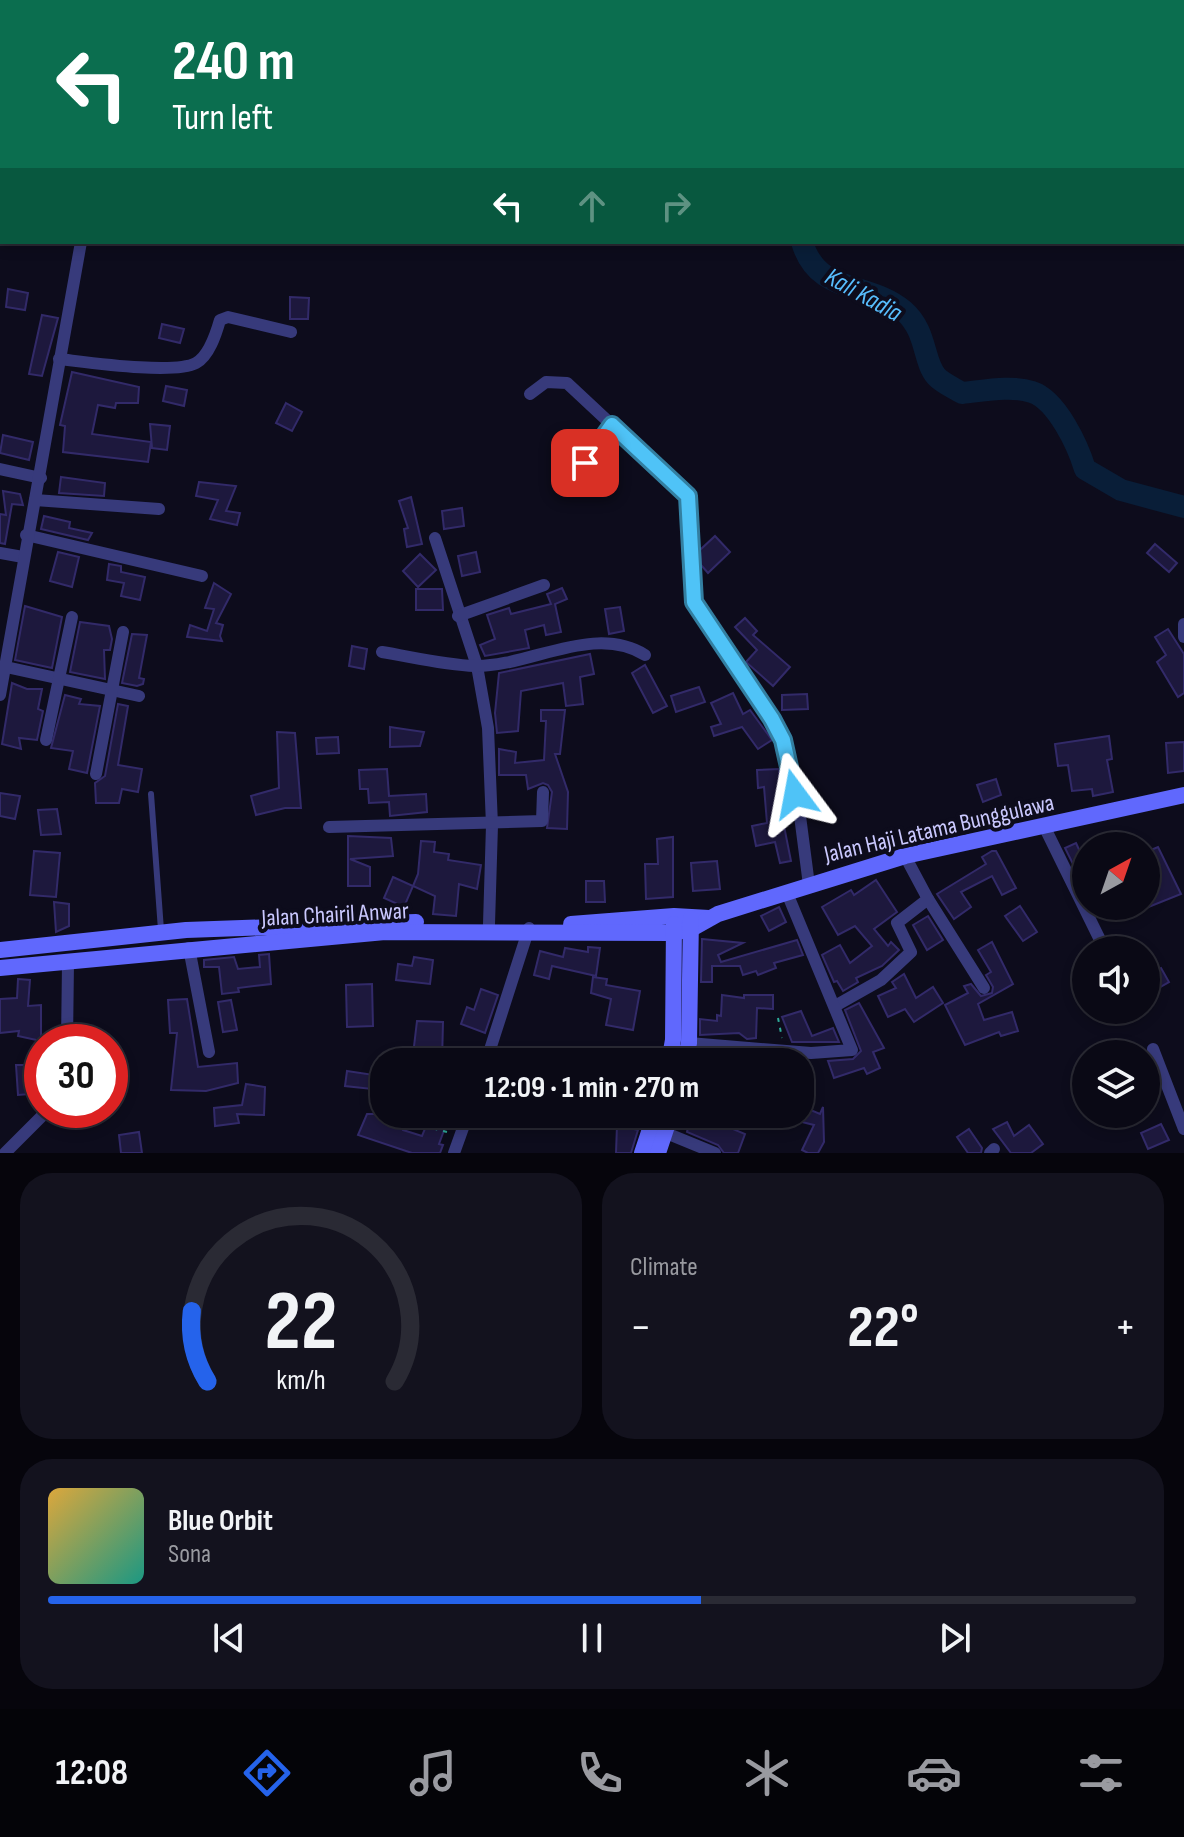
<!DOCTYPE html>
<html lang="en">
<head>
<meta charset="utf-8">
<style>
	:root { --surface:#0a0915; --page:#13121e; --text:#f1f3f6; --muted:#999aa0; --line:#2a2a34; --accent:#2563eb }
	body { margin:0; font-family:"Sofia Sans Condensed",sans-serif; background:var(--page); color:var(--text); height:100vh; display:flex; flex-direction:column; font-size:30px; white-space:nowrap }
	* { box-sizing:border-box; margin:0 }
	p { font-size:26px; color:var(--muted) }
	.icon { flex:none; width:44px; height:44px; fill:none; stroke:currentColor; stroke-width:2; stroke-linecap:round; stroke-linejoin:round }
	.map { position:relative; height:1153px; overflow:hidden }
	.sheet { display:flex; flex-direction:column; gap:20px; padding:20px; background:#06050c; flex:1 }
	.sheet>* { flex:none }
	.top-card { position:absolute; left:0px; top:0px; width:1184px; height:244px; box-shadow:0 4px 12px #0003,0 0 0 2px var(--line); background:#0b6e4f; color:#fff; overflow:hidden }
	.needle { width:52px; rotate:40deg }
	.tools { position:absolute; left:1072px; top:832px; display:grid; gap:16px }
	.tools a { display:grid; place-items:center; width:88px; height:88px; border-radius:50%; background:var(--surface); box-shadow:0 4px 12px #0003,0 0 0 2px var(--line); font-size:40px }
	.speed { position:absolute; left:24px; top:1024px; display:flex; gap:16px; font-size:40px; font-weight:700; text-align:center }
	.speed>* { display:grid; place-content:center; width:104px; height:104px; border-radius:50%; background:var(--surface); box-shadow:0 4px 12px #0003,0 0 0 2px var(--line); line-height:1 }
	.speed .limit { border:12px solid #d22; background:#fff; color:#111 }
	.pin { position:absolute; display:grid; place-items:center; width:68px; height:68px; color:#fff; margin:-34px; border-radius:16px; box-shadow:0 4px 12px #0006 }
	.me { position:absolute; width:88px; margin:-44px; rotate:347deg; stroke-linejoin:round; filter:drop-shadow(0 0 6px #0008) }
	.turn { display:flex; align-items:center; gap:28px; height:168px; padding:0 40px; font-size:36px }
	.turn .icon { width:104px; height:104px; stroke-width:2.5 }
	.turn b { display:block; font-size:56px; line-height:68px }
	.lanes { display:flex; align-items:center; height:76px; padding:0 40px; background:#0003; justify-content:center; gap:40px; direction:ltr }
	.lanes .off { opacity:.35 }
	.big { font-size:60px; font-weight:700; line-height:1.1 }
	.sheet .tile { flex:1; display:flex; flex-direction:column; justify-content:center; gap:12px; min-width:0; padding:0 28px; border-radius:32px; background:var(--page) }
	.sheet .dial { align-items:center; gap:0 }
	.dial svg { height:208px; overflow:visible; fill:none; stroke:var(--line); stroke-width:7; stroke-linecap:round; text-anchor:middle }
	.dial text { fill:var(--text); stroke:none }
	.song { display:flex; align-items:center; gap:24px }
	.cover { width:96px; height:96px; border-radius:12px; background:linear-gradient(135deg,hsl(40 70% 55%),hsl(170 70% 35%)) }
	.played { height:8px; border-radius:4px; background:linear-gradient(90deg,var(--accent) 60%,var(--line) 60%) }
	.keys { display:flex; justify-content:space-around; direction:ltr }
	.heat { display:flex; justify-content:space-between; align-items:center; font-size:44px; direction:ltr }
	.sheet .tiles { flex:1; display:grid; gap:20px; grid-template-columns:1fr 1fr }
	.tile:last-child { grid-column:span 2 }
	.trip { position:absolute; left:370px; top:1048px; width:444px; height:80px; border-radius:32px; background:var(--surface); box-shadow:0 4px 12px #0003,0 0 0 2px var(--line); font-weight:700; line-height:80px; text-align:center }
	.dock { display:flex; height:128px; justify-content:space-around; align-items:center; background:#040408; color:var(--muted) }
	.dock .icon { width:56px; height:56px }
	.dock .on { color:var(--accent) }
	.dock b { font-size:36px; color:var(--text) }
	.map>svg:first-child { display:block }
	.lines { fill:none; stroke-linecap:round; stroke-linejoin:round }
	.river { stroke:#091e38; stroke-width:22 }
	.building { fill:#1d183d; stroke:#322a69; stroke-width:2 }
	.path { stroke:#2eac9a; stroke-width:2; stroke-dasharray:4 6; stroke-linecap:butt }
	.service { stroke:#373a7b; stroke-width:6 }
	.minor { stroke:#373a7b; stroke-width:12 }
	.secondary { stroke:#6068fd; stroke-width:16 }
	.route-casing { stroke:#337fa1; stroke-width:20 }
	.route { stroke:#4fc3f7; stroke-width:14 }
	.labels { text-anchor:middle; stroke-width:8; stroke-linejoin:round; paint-order:stroke }
	.street-label { font-size:24px; fill:#cac8fe; stroke:#0d0c1c }
	.water-label { font-size:26px; font-style:italic; fill:#57bdfd; stroke:#0d0c1c }
</style>
</head>
<body>
<div class="map">
<svg width="1184" height="1153" viewBox="0 0 1184 1153">
	<rect width="100%" height="100%" fill="#0d0c1c"/>
	<g class="lines">
		<!-- river -->
		<g class="river">
			<polyline points="563,0 565,2"/>
			<path d="M802,242C818,296 867,280 904,311C927,331 923,361 936,376C942,383 954,388 962,393C983,391 1011,385 1032,392C1057,400 1078,446 1085,469L1121,490L1184,507"/>
		</g>
	</g>
	<!-- building -->
	<g class="building">
		<polygon points="8,289 28,293 25,310 6,307"/>
		<polygon points="290,297 309,298 308,319 290,319"/>
		<polygon points="42,315 58,318 42,376 29,374"/>
		<polygon points="162,324 184,329 180,343 159,338"/>
		<polygon points="72,372 139,387 138,403 116,403 115,408 98,405 92,434 151,442 148,462 63,452 65,426 60,425"/>
		<polygon points="166,386 187,390 184,406 163,401"/>
		<polygon points="286,403 302,412 292,431 276,423"/>
		<polygon points="150,424 170,426 167,450 152,448"/>
		<polygon points="3,435 33,442 29,460 0,453"/>
		<polygon points="61,477 105,483 104,496 59,493"/>
		<polygon points="199,482 236,486 226,511 240,513 237,525 210,519 218,500 196,496"/>
		<polygon points="3,491 20,494 23,505 12,504 5,544 0,543 0,514 6,515"/>
		<polygon points="411,497 422,544 407,547 404,529 408,528 399,501"/>
		<polygon points="462,508 464,526 444,529 442,511"/>
		<polygon points="44,516 70,522 69,528 92,533 88,540 41,529"/>
		<polygon points="715,536 730,552 708,573 701,565 700,550"/>
		<polygon points="1155,544 1177,563 1169,572 1147,553"/>
		<polygon points="58,552 79,557 72,587 50,581"/>
		<polygon points="476,552 480,572 462,576 458,556"/>
		<polygon points="420,554 436,570 418,587 403,571"/>
		<polygon points="109,564 121,566 121,572 145,577 140,600 121,596 124,583 107,580"/>
		<polygon points="214,583 231,594 216,623 223,625 220,636 222,641 187,637 190,625 207,631 214,609 205,608"/>
		<polygon points="562,588 567,599 555,604 561,632 546,635 544,625 525,630 529,648 485,656 480,645 495,639 487,615 509,608 511,614 551,604 547,594"/>
		<polygon points="416,589 442,589 443,610 416,610"/>
		<polygon points="25,606 62,617 52,668 15,660"/>
		<polygon points="620,607 624,631 609,634 605,609"/>
		<polygon points="745,618 757,631 753,635 790,667 773,686 746,662 757,650 735,627"/>
		<polygon points="80,622 109,626 112,639 110,650 104,650 105,679 70,672"/>
		<polygon points="1168,629 1184,654 1184,693 1178,697 1157,662 1166,655 1155,637"/>
		<polygon points="132,634 147,635 139,678 144,679 143,684 137,686 122,683"/>
		<polygon points="352,646 367,649 364,669 349,666"/>
		<polygon points="590,654 594,674 580,677 583,704 566,706 563,683 521,691 518,731 497,733 495,713 499,673"/>
		<polygon points="645,665 667,706 653,713 632,673"/>
		<polygon points="12,683 27,689 42,689 38,709 43,711 37,740 19,738 21,749 2,744"/>
		<polygon points="699,687 705,702 676,712 671,696"/>
		<polygon points="733,693 743,714 750,710 772,740 758,749 742,727 714,736 711,727 721,724 711,703"/>
		<polygon points="807,694 808,709 782,710 782,695"/>
		<polygon points="65,695 81,699 79,704 100,706 87,773 69,769 73,751 51,748"/>
		<polygon points="118,704 128,706 118,765 142,769 138,792 122,789 119,803 96,803 95,783 105,776"/>
		<polygon points="541,710 565,710 560,754 555,754 568,792 567,829 547,828 552,792 548,785 543,783 528,789 526,775 499,775 499,749 516,752 515,763 544,760 546,721 541,721"/>
		<polygon points="390,727 424,732 420,746 390,747"/>
		<polygon points="277,732 295,733 301,808 285,808 256,815 251,796 279,788"/>
		<polygon points="1109,736 1112,759 1107,760 1113,792 1093,796 1092,789 1072,791 1068,765 1058,766 1055,744"/>
		<polygon points="338,737 339,753 317,754 316,738"/>
		<polygon points="1184,742 1184,771 1168,773 1166,743"/>
		<polygon points="387,769 389,796 426,794 427,812 390,816 389,802 369,803 368,789 360,789 359,770"/>
		<polygon points="779,769 780,806 791,861 780,863 775,842 756,846 752,826 767,823 764,787 758,788 757,770"/>
		<polygon points="996,779 1001,795 983,802 977,785"/>
		<polygon points="0,793 20,796 15,819 0,816"/>
		<polygon points="57,809 61,834 41,835 38,810"/>
		<polygon points="348,836 391,838 393,856 350,859 370,867 370,886 348,886"/>
		<polygon points="673,837 673,897 646,899 645,864 658,864 657,839"/>
		<polygon points="421,841 435,842 434,852 449,854 448,860 481,865 477,889 459,884 456,916 433,914 435,896 413,886 418,874"/>
		<polygon points="1076,843 1081,854 1086,852 1086,873 1079,876 1065,848"/>
		<polygon points="1158,847 1181,894 1146,908 1146,852"/>
		<polygon points="34,851 60,853 56,897 30,895"/>
		<polygon points="992,851 996,851 1016,888 1002,895 992,876 961,892 971,907 954,919 937,894 986,864 982,857"/>
		<polygon points="717,861 720,889 693,891 691,863"/>
		<polygon points="393,877 413,886 404,907 384,898"/>
		<polygon points="876,880 897,912 874,929 888,946 891,942 899,950 882,966 856,978 858,982 843,991 837,981 834,982 822,955 840,945 850,963 872,946 855,926 838,935 822,907 851,890 854,895"/>
		<polygon points="586,881 604,881 605,902 586,902"/>
		<polygon points="54,902 69,904 69,926 56,932"/>
		<polygon points="1020,906 1037,932 1023,941 1005,916"/>
		<polygon points="779,907 786,922 769,931 761,916"/>
		<polygon points="928,916 943,940 927,950 913,925"/>
		<polygon points="702,939 743,943 718,955 721,962 797,940 803,955 774,963 776,968 758,975 756,971 743,975 740,966 712,966 712,982 701,982"/>
		<polygon points="992,942 1013,984 978,1004 984,1020 1012,1012 1018,1031 1001,1036 999,1032 965,1045 945,1005 968,993 964,986 971,984 981,996 992,993 993,987 986,975 991,972 978,950"/>
		<polygon points="588,947 600,948 596,976 552,966 549,979 534,975 540,951 563,957 565,948 588,952"/>
		<polygon points="269,954 271,984 238,988 239,992 222,994 219,967 204,967 204,960 234,957 238,969 260,967 259,955"/>
		<polygon points="414,957 433,960 430,984 396,980 398,964 412,966"/>
		<polygon points="1161,968 1169,982 1146,995 1146,976"/>
		<polygon points="904,974 916,998 933,987 943,1003 914,1022 905,1009 888,1017 878,996 896,988 892,982"/>
		<polygon points="593,977 607,979 606,985 640,991 633,1030 606,1025 611,999 591,993"/>
		<polygon points="18,979 30,980 28,1006 41,1005 41,1041 18,1036 19,1031 0,1033 0,999 17,998"/>
		<polygon points="372,984 373,1026 347,1027 346,985"/>
		<polygon points="481,989 498,995 485,1033 461,1024 467,1007 474,1010"/>
		<polygon points="722,995 744,998 744,995 773,995 773,1009 757,1008 756,1038 747,1039 739,1033 700,1035 700,1019 717,1021 717,1015 721,1016"/>
		<polygon points="187,999 198,1067 237,1063 238,1083 206,1091 171,1090 177,1033 170,1033 168,1000"/>
		<polygon points="231,1000 237,1030 223,1032 218,1002"/>
		<polygon points="859,1003 884,1048 873,1052 880,1068 867,1074 864,1068 834,1078 828,1061 853,1059 861,1051 845,1010"/>
		<polygon points="801,1011 812,1036 833,1028 839,1042 792,1042 782,1017"/>
		<polygon points="417,1021 443,1022 442,1062 413,1055"/>
		<polygon points="16,1065 40,1065 42,1093 18,1095"/>
		<polygon points="347,1071 374,1075 372,1089 345,1086"/>
		<polygon points="246,1084 265,1087 264,1115 237,1114 239,1123 215,1126 214,1108 242,1105"/>
		<polygon points="823,1107 824,1142 818,1153 808,1153 802,1150 814,1125 802,1122 806,1108 820,1114"/>
		<polygon points="367,1114 406,1114 403,1130 422,1136 431,1114 450,1114 439,1144 443,1145 440,1153 412,1153 358,1135"/>
		<polygon points="691,1114 716,1114 716,1120 729,1123 728,1127 745,1134 738,1153 724,1153 718,1145 687,1132"/>
		<polygon points="1007,1122 1014,1136 1029,1125 1043,1144 1031,1153 1011,1153 993,1129"/>
		<polygon points="1161,1124 1169,1140 1148,1149 1141,1133"/>
		<polygon points="617,1125 638,1130 631,1153 616,1153"/>
		<polygon points="969,1129 982,1148 981,1153 968,1153 957,1137"/>
		<polygon points="139,1132 142,1153 121,1153 119,1135"/>
	</g>
	<g class="lines">
		<!-- path -->
		<g class="path">
			<polyline points="1005,0 1006,2"/>
			<polyline points="778,1018 782,1038"/>
			<polyline points="385,1116 447,1132"/>
		</g>
		<!-- service -->
		<polyline class="service" points="151,794 161,930"/>
		<!-- minor -->
		<g class="minor">
			<polyline points="1115,0 1117,2"/>
			<polyline points="185,2 185,0"/>
			<polyline points="948,2 950,0"/>
			<polyline points="1176,2 1179,0"/>
			<polyline points="0,70 0,90"/>
			<polyline points="1182,164 1184,163"/>
			<path d="M59,359C86,362 174,375 196,363C209,356 216,334 220,320L228,317L291,332"/>
			<polyline points="530,394 546,382 567,383 688,496 694,602 783,740 800,816 809,885"/>
			<polyline points="585,463 612,425"/>
			<polyline points="0,469 41,478"/>
			<polyline points="35,500 159,509"/>
			<polyline points="26,535 202,576"/>
			<polyline points="435,538 477,666 488,728 492,825 489,924"/>
			<polyline points="0,553 23,557"/>
			<polyline points="458,616 544,585"/>
			<polyline points="1184,624 1184,637"/>
			<path d="M382,652C412,657 444,665 475,666C529,667 594,623 645,655"/>
			<polyline points="6,667 139,696"/>
			<polyline points="0,695 81,242"/>
			<polyline points="46,740 72,617"/>
			<polyline points="96,774 123,632"/>
			<polyline points="329,827 542,821 543,792"/>
			<polyline points="1045,828 1105,950"/>
			<polyline points="928,899 984,988"/>
			<polyline points="189,948 209,1052"/>
			<polyline points="835,1006 881,980 911,952 897,923 928,899 905,856"/>
			<polyline points="67,1042 68,963"/>
			<polyline points="689,1043 811,1053 852,1050 787,893"/>
			<polyline points="1153,1049 1184,1129"/>
			<polyline points="486,1062 529,928"/>
			<polyline points="666,1133 715,1153"/>
			<polyline points="5,1153 48,1110"/>
			<polyline points="454,1153 468,1114"/>
			<polyline points="990,1153 994,1149"/>
		</g>
		<!-- secondary -->
		<g class="secondary">
			<polyline points="571,924 674,916 709,918"/>
			<polyline points="0,950 186,930 416,922"/>
			<polyline points="0,968 385,932 674,933 693,928 718,914 905,856 1184,795"/>
			<polyline points="669,1062 673,1040 674,924"/>
			<polyline points="684,1062 689,1043 691,918"/>
			<polyline points="642,1153 655,1114"/>
			<polyline points="658,1153 671,1114"/>
		</g>
	</g>
	<g class="lines">
		<defs>
			<polyline id="route" points="585,463 612,425 688,496 694,602 772,719 783,740 795,794"/>
		</defs>
		<!-- route casing -->
		<use href="#route" class="route-casing"/>
		<!-- route -->
		<use href="#route" class="route"/>
	</g>
	<g class="labels">
		<!-- street labels -->
		<g class="street-label">
			<text transform="translate(939 828) rotate(-13)" y="8">Jalan Haji Latama Bunggulawa</text>
			<text transform="translate(335 914) rotate(-3)" y="8">Jalan Chairil Anwar</text>
		</g>
		<!-- water labels -->
		<g class="water-label">
			<text transform="translate(864 294) rotate(29)" y="9">Kali Kadia</text>
		</g>
	</g>
</svg>
<div class="tools">
<a><svg class="needle" viewBox="-14 -14 28 28"><path d="M0-13l5 13h-10z" fill="#e53935"/><path d="M0 13l5-13h-10z" fill="#999aa0"/></svg></a>
<a><svg class="icon" aria-label="sound" viewBox="0 0 24 24"><path d="M4 9h4l5-4v14l-5-4H4zM17 9q2 3 0 6"/></svg></a>
<a><svg class="icon" aria-label="layers" viewBox="0 0 24 24"><path d="M12 4l9 5-9 5-9-5zM3 14l9 5 9-5"/></svg></a>
</div>
<div class="speed"><div class="limit">30</div></div>
<div class="pin" style="left:585px;top:463px;background:#d93025"><svg class="icon" aria-label="arrive" viewBox="0 0 24 24"><path d="M6 21V4h12l-3 4 3 4H6"/></svg></div>
<svg class="me" style="left:795px;top:794px" viewBox="-20 -20 40 40"><path d="M0-17L14 15 0 8-14 15z" fill="#4fc3f7" stroke="#fff" stroke-width="4"/></svg>
<div class="trip">12:09 · 1 min · 270 m</div>
<div class="top-card">
<div class="turn"><svg class="icon" aria-label="left" viewBox="0 0 24 24"><path d="M17 20v-9H6M10 6l-5 5 5 5"/></svg><div><b>240 m</b>Turn left</div></div>
<div class="lanes"><svg class="icon" aria-label="left" viewBox="0 0 24 24"><path d="M17 20v-9H6M10 6l-5 5 5 5"/></svg><svg class="icon off" aria-label="ahead" viewBox="0 0 24 24"><path d="M12 20V5M6 11l6-6 6 6"/></svg><svg class="icon off" aria-label="right" viewBox="0 0 24 24"><path d="M7 20v-9h11M14 6l5 5-5 5"/></svg></div>
</div>
</div>
<section class="sheet">
<div class="tiles">
<div class="tile dial"><svg viewBox="0 0 100 80">
<path d="M14 69A42 42 0 1 1 86 69"/>
<path d="M14 69A42 42 0 0 1 8 42" stroke="#2563eb"/>
<text x="50" y="56" font-size="32" font-weight="700">22</text>
<text x="50" y="72" font-size="11">km/h</text>
</svg></div>
<div class="tile"><p>Climate</p>
<div class="heat"><a>−</a><b class="big">22°</b><a>+</a></div>
</div>
<div class="tile">
<div class="song"><i class="cover"></i><div><b>Blue Orbit</b><p>Sona</p></div></div>
<div class="played"></div>
<div class="keys"><svg class="icon" aria-label="previous" viewBox="0 0 24 24"><path d="M18 5L8 12l10 7zM5 5v14"/></svg><svg class="icon" aria-label="pause" viewBox="0 0 24 24"><path d="M8 5v14M16 5v14"/></svg><svg class="icon" aria-label="next" viewBox="0 0 24 24"><path d="M6 5l10 7-10 7zM19 5v14"/></svg></div>
</div>
</div>
</section>
<nav class="dock">
<b>12:08</b>
<svg class="icon on" aria-label="directions" viewBox="0 0 24 24"><path d="M12 3l9 9-9 9-9-9zM9 14v-3h6M13 9l2 2-2 2"/></svg>
<svg class="icon" aria-label="music" viewBox="0 0 24 24"><path d="M9 18V5l10-2v13"/><circle cx="6" cy="18" r="3"/><circle cx="16" cy="16" r="3"/></svg>
<svg class="icon" aria-label="phone" viewBox="0 0 24 24"><path d="M5 4h4l2 5-3 2q2 4 5 5l2-3 5 2v4C11 20 4 13 5 4z"/></svg>
<svg class="icon" aria-label="climate" viewBox="0 0 24 24"><path d="M12 3v18M4 7l16 10M4 17L20 7"/></svg>
<svg class="icon" aria-label="car" viewBox="0 0 24 24"><path d="M5 17H2v-5l4-1 3-4h7l3 4 3 1v5h-3M9 17h6M6 11h13"/><circle cx="7" cy="17" r="2"/><circle cx="17" cy="17" r="2"/></svg>
<svg class="icon" aria-label="filters" viewBox="0 0 24 24"><path d="M4 7h16M4 17h16"/><circle cx="9" cy="7" r="2"/><circle cx="15" cy="17" r="2"/></svg>
</nav>
</body>
</html>
